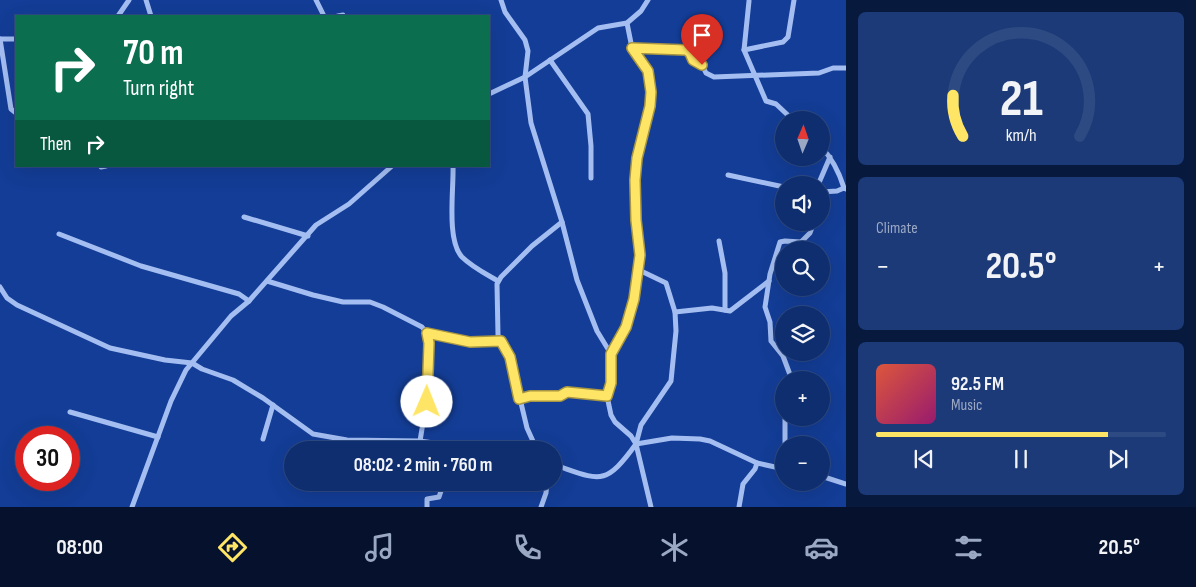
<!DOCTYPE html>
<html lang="en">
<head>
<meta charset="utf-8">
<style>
	:root { --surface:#0e2e70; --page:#1c3a78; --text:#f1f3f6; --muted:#9ba8c3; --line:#2e4a83; --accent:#ffe565 }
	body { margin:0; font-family:"Sofia Sans Condensed",sans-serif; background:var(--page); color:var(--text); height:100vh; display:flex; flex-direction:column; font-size:19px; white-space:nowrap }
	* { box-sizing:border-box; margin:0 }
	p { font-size:16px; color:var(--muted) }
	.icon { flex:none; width:28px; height:28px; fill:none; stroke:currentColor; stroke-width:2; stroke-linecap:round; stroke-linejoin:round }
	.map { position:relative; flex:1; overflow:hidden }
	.sheet { display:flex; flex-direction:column; gap:12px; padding:12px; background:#08193e; width:350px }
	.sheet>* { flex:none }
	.banner { position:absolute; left:15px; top:15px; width:475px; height:152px; border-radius:0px; box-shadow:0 5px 20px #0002,0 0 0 1px var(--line); background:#0b6e4f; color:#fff; overflow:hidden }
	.needle { width:32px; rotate:2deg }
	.buttons { position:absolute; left:775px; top:111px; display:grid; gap:10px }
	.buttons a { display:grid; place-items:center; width:55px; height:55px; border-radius:50%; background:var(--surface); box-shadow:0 5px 20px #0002,0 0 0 1px var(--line); font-size:25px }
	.speed { position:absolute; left:15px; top:426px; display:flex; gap:10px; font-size:25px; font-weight:700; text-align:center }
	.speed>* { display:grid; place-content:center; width:65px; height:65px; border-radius:50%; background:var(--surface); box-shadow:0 5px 20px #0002,0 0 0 1px var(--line); line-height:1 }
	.speed .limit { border:8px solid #d22; background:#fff; color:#111 }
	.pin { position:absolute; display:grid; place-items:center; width:42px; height:42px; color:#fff; margin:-51px -21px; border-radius:50% 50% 50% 0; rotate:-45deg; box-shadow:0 0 5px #0007 }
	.pin .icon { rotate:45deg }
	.me { position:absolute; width:55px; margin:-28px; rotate:1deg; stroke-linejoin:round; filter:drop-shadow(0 0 4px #0008) }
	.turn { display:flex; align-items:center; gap:18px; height:105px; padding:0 25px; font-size:22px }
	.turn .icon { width:65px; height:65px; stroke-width:2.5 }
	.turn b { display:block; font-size:35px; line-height:42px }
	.then { display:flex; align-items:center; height:48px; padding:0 25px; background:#0003; gap:10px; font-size:19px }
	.big { font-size:38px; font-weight:700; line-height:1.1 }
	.sheet .card { flex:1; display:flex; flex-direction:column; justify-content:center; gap:8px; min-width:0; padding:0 18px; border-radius:8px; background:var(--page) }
	.sheet .dial { align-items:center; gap:0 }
	.dial svg { height:130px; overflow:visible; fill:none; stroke:var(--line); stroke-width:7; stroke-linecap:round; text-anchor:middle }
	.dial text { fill:var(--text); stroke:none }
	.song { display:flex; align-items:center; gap:15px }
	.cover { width:60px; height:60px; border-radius:8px; background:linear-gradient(135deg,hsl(10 70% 55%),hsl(320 70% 35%)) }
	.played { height:5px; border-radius:2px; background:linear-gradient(90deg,var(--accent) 80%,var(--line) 80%) }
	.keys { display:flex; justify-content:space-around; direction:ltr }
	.heat { display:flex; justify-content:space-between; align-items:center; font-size:28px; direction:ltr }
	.trip { position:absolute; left:284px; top:441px; width:278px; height:50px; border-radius:25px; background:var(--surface); box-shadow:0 5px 20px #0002,0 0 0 1px var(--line); font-weight:700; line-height:50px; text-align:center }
	.tab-bar { display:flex; height:80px; justify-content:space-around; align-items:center; background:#06122d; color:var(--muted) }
	.tab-bar .icon { width:35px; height:35px }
	.tab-bar .selected { color:var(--accent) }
	.tab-bar b { font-size:22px; color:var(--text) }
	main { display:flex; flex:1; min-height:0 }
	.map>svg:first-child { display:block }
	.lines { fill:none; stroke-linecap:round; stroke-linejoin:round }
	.minor { stroke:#a4bef2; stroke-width:5 }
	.route-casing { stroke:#a69542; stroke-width:12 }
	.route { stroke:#ffe565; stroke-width:9 }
</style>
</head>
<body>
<main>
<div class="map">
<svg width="846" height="507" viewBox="0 0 846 507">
	<rect width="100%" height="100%" fill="#133d96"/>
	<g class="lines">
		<!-- minor -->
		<g class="minor">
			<polyline points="146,0 151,16"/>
			<polyline points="316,0 324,16"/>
			<polyline points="501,0 505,12 525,40 528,51 525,77 531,123 562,222 577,280 597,331 611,354 611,383 607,396 611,415 615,422 631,436 636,444 651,507"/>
			<polyline points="118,16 129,0"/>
			<polyline points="338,16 343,15"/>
			<polyline points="0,39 11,109 16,113"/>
			<polyline points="0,39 16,39"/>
			<polyline points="632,48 688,51 693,60 702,65 706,73 714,77 819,73 833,68 846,68"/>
			<polyline points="744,50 749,1"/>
			<polyline points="550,60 588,114 591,146 591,178"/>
			<polyline points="489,94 525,77 598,28 627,23 641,11 648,0"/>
			<polyline points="793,120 776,104 766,101 744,50 783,42 788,37 794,0"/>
			<path d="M821,147C833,159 839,172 844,188"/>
			<path d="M453,166C454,188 446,240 462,257C472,267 486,274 498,281"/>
			<polyline points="101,167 106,166"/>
			<polyline points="728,175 784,187"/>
			<polyline points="818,185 830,157"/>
			<polyline points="821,192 837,191 844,188 846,189"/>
			<polyline points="244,217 308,236"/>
			<polyline points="59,234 141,266 239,294 249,301"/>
			<polyline points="719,241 725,273 725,310"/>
			<polyline points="267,281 313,295 343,302 370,302 383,307 422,327 427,333 429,343 428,392 420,441"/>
			<polyline points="0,287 7,298 17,305 110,348 165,360 192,363 202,369 233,380 263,398 313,434 347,440 420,441 481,450"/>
			<polyline points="675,312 712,308 730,311 769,281"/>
			<polyline points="427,333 470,342 501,341"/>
			<polyline points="611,354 626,327 634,299 639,270 640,255 636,220 635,180 637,158 650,106 651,92 648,71 632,48 627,23"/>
			<polyline points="792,380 783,356 771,341 770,322 765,307 770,274 780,242 785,241 801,242 810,233 814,222"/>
			<polyline points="519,399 530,395 560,395 567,392 607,396"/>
			<polyline points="70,412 158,437"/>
			<polyline points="263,439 273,405"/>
			<polyline points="636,444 641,425 671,381 676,331 675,312 666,283 639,270"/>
			<polyline points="785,445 785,418"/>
			<polyline points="537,450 527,428 510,357 498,335 497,284 501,277 532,246 562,222"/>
			<path d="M552,464C600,480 604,488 636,444L672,438L700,439L710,441L757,463L784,469"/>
			<polyline points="821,476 846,484"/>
			<polyline points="132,507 171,401 186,370 231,316 249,301 316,225 349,204 392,166"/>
			<polyline points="427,507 427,499 439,497 444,482"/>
			<polyline points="541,507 546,493 547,482"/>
			<polyline points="739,507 743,484 755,469 757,463"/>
		</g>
	</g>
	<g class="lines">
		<defs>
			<polyline id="route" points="427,402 429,343 427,333 470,342 501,341 510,357 519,399 530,396 560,396 567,392 607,396 611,383 611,354 626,327 634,299 640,255 636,220 635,180 637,158 650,106 651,92 648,71 632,48 686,50 690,53 693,60 702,65"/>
		</defs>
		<!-- route casing -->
		<use href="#route" class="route-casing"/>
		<!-- route -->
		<use href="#route" class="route"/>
	</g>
</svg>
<div class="buttons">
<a><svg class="needle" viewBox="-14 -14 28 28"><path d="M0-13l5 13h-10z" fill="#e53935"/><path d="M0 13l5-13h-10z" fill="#9ba8c3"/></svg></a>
<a><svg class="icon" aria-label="sound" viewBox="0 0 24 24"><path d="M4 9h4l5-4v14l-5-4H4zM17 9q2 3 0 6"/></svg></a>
<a><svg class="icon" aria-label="search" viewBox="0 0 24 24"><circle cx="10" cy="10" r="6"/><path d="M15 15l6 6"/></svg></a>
<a><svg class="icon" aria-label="layers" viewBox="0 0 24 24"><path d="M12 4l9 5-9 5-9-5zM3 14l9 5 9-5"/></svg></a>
<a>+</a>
<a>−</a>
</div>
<div class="speed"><div class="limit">30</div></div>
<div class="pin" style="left:702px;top:65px;background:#d93025"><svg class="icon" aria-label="arrive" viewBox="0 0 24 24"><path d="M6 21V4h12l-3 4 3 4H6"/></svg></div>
<svg class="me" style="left:427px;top:402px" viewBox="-20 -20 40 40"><circle r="19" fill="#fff"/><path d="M0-13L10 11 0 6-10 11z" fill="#ffe565"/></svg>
<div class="trip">08:02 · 2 min · 760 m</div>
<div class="banner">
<div class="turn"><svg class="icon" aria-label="right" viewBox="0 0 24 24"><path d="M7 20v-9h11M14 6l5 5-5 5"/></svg><div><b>70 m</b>Turn right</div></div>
<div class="then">Then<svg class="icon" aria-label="right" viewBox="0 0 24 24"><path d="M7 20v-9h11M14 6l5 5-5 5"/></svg></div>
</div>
</div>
<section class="sheet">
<div class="card dial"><svg viewBox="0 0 100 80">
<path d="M14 69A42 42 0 1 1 86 69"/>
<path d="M14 69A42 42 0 0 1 8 44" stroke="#ffe565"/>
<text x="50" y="56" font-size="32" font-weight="700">21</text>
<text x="50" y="72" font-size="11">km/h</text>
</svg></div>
<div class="card"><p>Climate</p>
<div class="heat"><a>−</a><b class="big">20.5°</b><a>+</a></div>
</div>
<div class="card">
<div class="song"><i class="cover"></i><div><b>92.5 FM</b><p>Music</p></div></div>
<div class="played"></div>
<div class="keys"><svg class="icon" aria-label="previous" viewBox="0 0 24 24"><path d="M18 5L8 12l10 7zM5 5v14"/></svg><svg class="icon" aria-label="pause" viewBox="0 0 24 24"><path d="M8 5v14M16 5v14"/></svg><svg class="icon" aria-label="next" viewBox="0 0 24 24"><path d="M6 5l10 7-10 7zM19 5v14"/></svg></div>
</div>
</section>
</main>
<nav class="tab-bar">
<b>08:00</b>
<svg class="icon selected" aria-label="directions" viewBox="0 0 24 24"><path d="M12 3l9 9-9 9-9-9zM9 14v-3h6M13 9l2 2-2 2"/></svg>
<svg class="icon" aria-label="music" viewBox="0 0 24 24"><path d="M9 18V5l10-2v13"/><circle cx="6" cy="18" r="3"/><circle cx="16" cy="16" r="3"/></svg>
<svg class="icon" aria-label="phone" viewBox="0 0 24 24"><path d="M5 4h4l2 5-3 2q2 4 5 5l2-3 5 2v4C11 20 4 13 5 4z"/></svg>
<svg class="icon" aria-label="climate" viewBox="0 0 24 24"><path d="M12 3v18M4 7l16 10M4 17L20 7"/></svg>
<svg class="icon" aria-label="car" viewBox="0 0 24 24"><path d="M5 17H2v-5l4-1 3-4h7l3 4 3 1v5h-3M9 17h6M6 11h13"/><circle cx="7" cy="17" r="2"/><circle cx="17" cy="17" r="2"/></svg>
<svg class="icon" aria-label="filters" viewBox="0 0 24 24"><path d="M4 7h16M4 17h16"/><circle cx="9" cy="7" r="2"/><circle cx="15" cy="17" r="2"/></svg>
<b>20.5°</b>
</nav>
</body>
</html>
